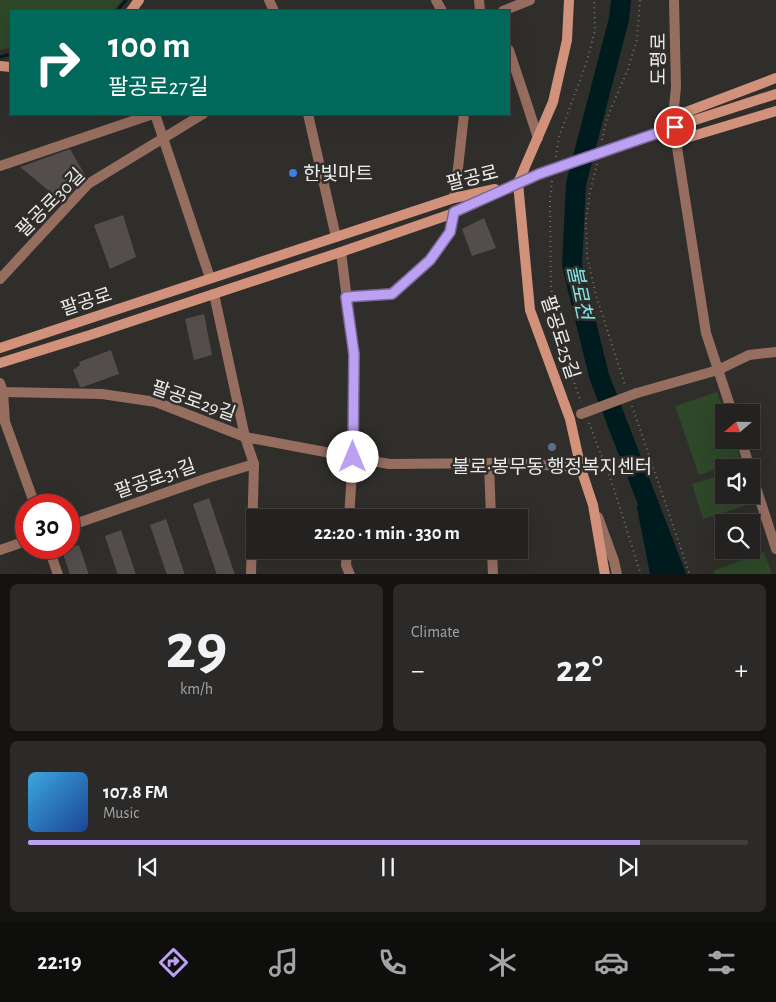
<!DOCTYPE html>
<html lang="en">
<head>
<meta charset="utf-8">
<style>
	:root { --surface:#242220; --page:#2c2a29; --text:#f1f3f6; --muted:#a3a4a5; --line:#413f3e; --accent:#bca0f2 }
	body { margin:0; font-family:"Alegreya Sans","Noto Sans KR",sans-serif; background:var(--page); color:var(--text); height:100vh; display:flex; flex-direction:column; font-size:19px; white-space:nowrap }
	* { box-sizing:border-box; margin:0 }
	p { font-size:16px; color:var(--muted) }
	.icon { flex:none; width:28px; height:28px; fill:none; stroke:currentColor; stroke-width:2; stroke-linecap:round; stroke-linejoin:round }
	.map { position:relative; height:574px; overflow:hidden }
	.details { display:flex; flex-direction:column; gap:10px; padding:10px; background:#141312; flex:1 }
	.details>* { flex:none }
	.top-card { position:absolute; left:10px; top:10px; width:500px; height:105px; border-radius:0px; box-shadow:0 5px 20px #0002,0 0 0 1px var(--line); background:#00695c; color:#fff; overflow:hidden }
	.needle { width:32px; rotate:250deg }
	.controls { position:absolute; left:715px; top:404px; display:grid; gap:10px }
	.controls a { display:grid; place-items:center; width:45px; height:45px; border-radius:0px; background:var(--surface); box-shadow:0 5px 20px #0002,0 0 0 1px var(--line); font-size:25px }
	.speed { position:absolute; left:15px; top:494px; display:flex; gap:10px; font-size:25px; font-weight:700; text-align:center }
	.speed>* { display:grid; place-content:center; width:65px; height:65px; border-radius:50%; background:var(--surface); box-shadow:0 5px 20px #0002,0 0 0 1px var(--line); line-height:1 }
	.speed .limit { border:8px solid #d22; background:#fff; color:#111 }
	.pin { position:absolute; display:grid; place-items:center; width:42px; height:42px; color:#fff; margin:-21px; border:2px solid #fff; border-radius:50%; box-shadow:0 1px 5px #0007 }
	.me { position:absolute; width:55px; margin:-28px; rotate:0deg; stroke-linejoin:round; filter:drop-shadow(0 0 4px #0008) }
	.turn { display:flex; align-items:center; gap:18px; height:105px; padding:0 15px; font-size:22px }
	.turn .icon { width:65px; height:65px; stroke-width:2.5 }
	.turn b { display:block; font-size:35px; line-height:42px }
	.big { font-size:38px; font-weight:700; line-height:1.1 }
	.details .widget { flex:1; display:flex; flex-direction:column; justify-content:center; gap:8px; min-width:0; padding:0 18px; border-radius:8px; background:var(--page) }
	.details .dial { align-items:center; gap:0 }
	.dial b { font-size:65px; line-height:1 }
	.song { display:flex; align-items:center; gap:15px }
	.cover { width:60px; height:60px; border-radius:8px; background:linear-gradient(135deg,hsl(200 70% 55%),hsl(220 70% 35%)) }
	.played { height:5px; border-radius:2px; background:linear-gradient(90deg,var(--accent) 85%,var(--line) 85%) }
	.keys { display:flex; justify-content:space-around; direction:ltr }
	.heat { display:flex; justify-content:space-between; align-items:center; font-size:28px; direction:ltr }
	.details .tiles { flex:1; display:grid; gap:10px; grid-template-columns:1fr 1fr }
	.widget:last-child { grid-column:span 2 }
	.trip { position:absolute; left:246px; top:509px; width:282px; height:50px; border-radius:0px; background:var(--surface); box-shadow:0 5px 20px #0002,0 0 0 1px var(--line); font-weight:700; line-height:50px; text-align:center }
	.tab-bar { display:flex; height:80px; justify-content:space-around; align-items:center; background:#0e0e0d; color:var(--muted) }
	.tab-bar .icon { width:35px; height:35px }
	.tab-bar .active { color:var(--accent) }
	.tab-bar b { font-size:22px; color:var(--text) }
	.map>svg:first-child { display:block }
	.green { fill:#2e4829 }
	.water { fill:#001b1d }
	.lines { fill:none; stroke-linecap:round; stroke-linejoin:round }
	.stream { stroke:#001b1d; stroke-width:3 }
	.river { stroke:#001b1d; stroke-width:20 }
	.building { fill:#534e4d }
	.path { stroke:#757371; stroke-width:2; stroke-dasharray:1 4; stroke-linecap:butt }
	.street { stroke:#966e60; stroke-width:10 }
	.secondary { stroke:#d1917a; stroke-width:10 }
	.street-bridge { stroke:#966e60; stroke-width:10 }
	.secondary-bridge { stroke:#d1917a; stroke-width:10 }
	.route-casing { stroke:#7a689d; stroke-width:12 }
	.route { stroke:#bca0f2; stroke-width:9 }
	.shop-dot { fill:#3f7fe0; stroke:#302e2b; stroke-width:2 }
	.service-dot { fill:#5c6f8a; stroke:#302e2b; stroke-width:2 }
	.labels { text-anchor:middle; stroke-width:5; stroke-linejoin:round; paint-order:stroke }
	.street-label { font-size:19px; fill:#edecea; stroke:#302e2b }
	.poi-label { font-size:19px; fill:#edecea; stroke:#302e2b; text-anchor:start }
	.water-label { font-size:20px; font-style:italic; fill:#81e4e7; stroke:#302e2b }
</style>
</head>
<body>
<div class="map">
<svg width="776" height="575" viewBox="0 0 776 575">
	<rect width="100%" height="100%" fill="#302e2b"/>
	<!-- green -->
	<g class="green">
		<polygon points="0,0 122,0 114,11 11,11 11,47 0,50"/>
		<polygon points="717,392 724,412 724,440 734,440 741,461 699,475 675,406"/>
		<polygon points="724,474 724,495 751,494 754,503 703,519 692,484"/>
		<polygon points="764,552 772,574 715,574 713,571"/>
	</g>
	<!-- water -->
	<polygon class="water" points="644,488 676,574 650,574 637,508"/>
	<g class="lines">
		<!-- stream -->
		<g class="stream">
			<polyline points="117,11 126,0"/>
			<polyline points="0,57 11,54"/>
		</g>
		<!-- river -->
		<polyline class="river" points="621,0 619,19 576,184 572,265 599,376 676,575"/>
	</g>
	<!-- building -->
	<g class="building">
		<polygon points="70,149 85,175 54,195 20,167"/>
		<polygon points="123,215 136,257 110,269 94,225"/>
		<polygon points="484,218 496,248 472,256 462,229"/>
		<polygon points="204,314 212,355 194,360 185,319"/>
		<polygon points="111,350 119,374 83,387 80,387 73,370 80,365 79,362"/>
		<polygon points="209,498 235,575 217,575 193,504"/>
		<polygon points="166,519 185,575 167,575 150,525"/>
		<polygon points="121,530 136,575 118,575 105,536"/>
		<polygon points="79,545 89,575 70,575 62,550"/>
	</g>
	<g class="lines">
		<!-- path -->
		<g class="path">
			<polyline points="602,140 607,118 628,69 637,39 640,0"/>
			<polyline points="556,157 559,137 587,61 595,30 594,0"/>
			<polyline points="597,164 590,192 586,220 587,256 596,295 625,385"/>
			<polyline points="552,181 550,199 551,288 571,374 581,402"/>
			<polyline points="632,406 690,575"/>
			<polyline points="589,423 613,486 641,575"/>
		</g>
		<!-- street -->
		<g class="street">
			<polyline points="269,0 274,11"/>
			<polyline points="436,0 442,11"/>
			<polyline points="479,0 480,11"/>
			<polyline points="503,11 530,0"/>
			<polyline points="509,50 525,98 538,138"/>
			<polyline points="155,114 210,278"/>
			<polyline points="308,114 336,237"/>
			<polyline points="673,117 676,87 674,0"/>
			<polyline points="676,141 706,333 732,412"/>
			<polyline points="0,166 153,114"/>
			<polyline points="454,198 457,177 464,114"/>
			<polyline points="341,252 354,354 353,457 349,518"/>
			<polyline points="0,279 88,184 203,114"/>
			<polyline points="214,294 245,437 254,464 251,575"/>
			<polyline points="346,297 392,293 431,260 450,232 454,213"/>
			<polyline points="0,383 3,392 102,394 156,402 245,437 389,464 504,463 563,466 581,469"/>
			<polyline points="3,392 5,422 35,505"/>
			<polyline points="637,393 718,370 749,355 776,352"/>
			<polyline points="741,440 750,468"/>
			<polyline points="489,463 491,518"/>
			<polyline points="751,472 776,549"/>
			<polyline points="598,517 614,561 617,575"/>
			<polyline points="69,526 208,478 254,464"/>
			<polyline points="49,548 58,575"/>
			<polyline points="0,550 26,541"/>
			<polyline points="347,550 346,565 350,575"/>
			<polyline points="492,550 493,575"/>
		</g>
		<!-- secondary -->
		<g class="secondary">
			<polyline points="569,0 567,40 553,102 518,183 530,310 570,419 581,469 593,505 605,575"/>
			<polyline points="131,11 139,0"/>
			<polyline points="0,66 11,67"/>
			<polyline points="661,131 776,94"/>
			<polyline points="658,133 673,117 776,78"/>
			<polyline points="658,133 676,141 776,111"/>
			<polyline points="0,348 454,198 495,189"/>
			<polyline points="0,363 90,335 341,252 454,213 539,174"/>
		</g>
		<!-- street-bridge -->
		<polyline class="street-bridge" points="581,414 637,393"/>
		<!-- secondary-bridge -->
		<polyline class="secondary-bridge" points="539,174 658,133"/>
	</g>
	<g class="lines">
		<defs>
			<polyline id="route" points="353,457 354,354 346,297 392,294 430,260 450,232 454,212 539,174 579,160 675,127"/>
		</defs>
		<!-- route casing -->
		<use href="#route" class="route-casing"/>
		<!-- route -->
		<use href="#route" class="route"/>
	</g>
	<!-- markers -->
	<circle class="shop-dot" cx="293" cy="173" r="5"/>
	<circle class="service-dot" cx="552" cy="447" r="5"/>
	<g class="labels">
		<!-- street labels -->
		<g class="street-label">
			<text transform="translate(658 59) rotate(-90)" y="7">도평로</text>
			<text transform="translate(472 177) rotate(-14)" y="7">팔공로</text>
			<text transform="translate(50 202) rotate(-45)" y="7">팔공로30길</text>
			<text transform="translate(86 301) rotate(-18)" y="7">팔공로</text>
			<text transform="translate(561 337) rotate(72)" y="7">팔공로25길</text>
			<text transform="translate(194 400) rotate(19)" y="7">팔공로29길</text>
			<text transform="translate(155 478) rotate(-19)" y="7">팔공로31길</text>
		</g>
		<!-- poi labels -->
		<g class="poi-label">
			<text x="303" y="180">한빛마트</text>
			<text x="552" y="473" text-anchor="middle">불로·봉무동 행정복지센터</text>
		</g>
		<!-- water labels -->
		<g class="water-label">
			<text transform="translate(580 292) rotate(78)" y="7">불로천</text>
		</g>
	</g>
</svg>
<div class="controls">
<a><svg class="needle" viewBox="-14 -14 28 28"><path d="M0-13l5 13h-10z" fill="#e53935"/><path d="M0 13l5-13h-10z" fill="#a3a4a5"/></svg></a>
<a><svg class="icon" aria-label="sound" viewBox="0 0 24 24"><path d="M4 9h4l5-4v14l-5-4H4zM17 9q2 3 0 6"/></svg></a>
<a><svg class="icon" aria-label="search" viewBox="0 0 24 24"><circle cx="10" cy="10" r="6"/><path d="M15 15l6 6"/></svg></a>
</div>
<div class="speed"><div class="limit">30</div></div>
<div class="pin" style="left:675px;top:127px;background:#d93025"><svg class="icon" aria-label="arrive" viewBox="0 0 24 24"><path d="M6 21V4h12l-3 4 3 4H6"/></svg></div>
<svg class="me" style="left:353px;top:457px" viewBox="-20 -20 40 40"><circle r="19" fill="#fff"/><path d="M0-13L10 11 0 6-10 11z" fill="#bca0f2"/></svg>
<div class="trip">22:20 · 1 min · 330 m</div>
<div class="top-card">
<div class="turn"><svg class="icon" aria-label="right" viewBox="0 0 24 24"><path d="M7 20v-9h11M14 6l5 5-5 5"/></svg><div><b>100 m</b>팔공로27길</div></div>
</div>
</div>
<section class="details">
<div class="tiles">
<div class="widget dial"><b>29</b><p>km/h</p></div>
<div class="widget"><p>Climate</p>
<div class="heat"><a>−</a><b class="big">22°</b><a>+</a></div>
</div>
<div class="widget">
<div class="song"><i class="cover"></i><div><b>107.8 FM</b><p>Music</p></div></div>
<div class="played"></div>
<div class="keys"><svg class="icon" aria-label="previous" viewBox="0 0 24 24"><path d="M18 5L8 12l10 7zM5 5v14"/></svg><svg class="icon" aria-label="pause" viewBox="0 0 24 24"><path d="M8 5v14M16 5v14"/></svg><svg class="icon" aria-label="next" viewBox="0 0 24 24"><path d="M6 5l10 7-10 7zM19 5v14"/></svg></div>
</div>
</div>
</section>
<nav class="tab-bar">
<b>22:19</b>
<svg class="icon active" aria-label="directions" viewBox="0 0 24 24"><path d="M12 3l9 9-9 9-9-9zM9 14v-3h6M13 9l2 2-2 2"/></svg>
<svg class="icon" aria-label="music" viewBox="0 0 24 24"><path d="M9 18V5l10-2v13"/><circle cx="6" cy="18" r="3"/><circle cx="16" cy="16" r="3"/></svg>
<svg class="icon" aria-label="phone" viewBox="0 0 24 24"><path d="M5 4h4l2 5-3 2q2 4 5 5l2-3 5 2v4C11 20 4 13 5 4z"/></svg>
<svg class="icon" aria-label="climate" viewBox="0 0 24 24"><path d="M12 3v18M4 7l16 10M4 17L20 7"/></svg>
<svg class="icon" aria-label="car" viewBox="0 0 24 24"><path d="M5 17H2v-5l4-1 3-4h7l3 4 3 1v5h-3M9 17h6M6 11h13"/><circle cx="7" cy="17" r="2"/><circle cx="17" cy="17" r="2"/></svg>
<svg class="icon" aria-label="filters" viewBox="0 0 24 24"><path d="M4 7h16M4 17h16"/><circle cx="9" cy="7" r="2"/><circle cx="15" cy="17" r="2"/></svg>
</nav>
</body>
</html>
